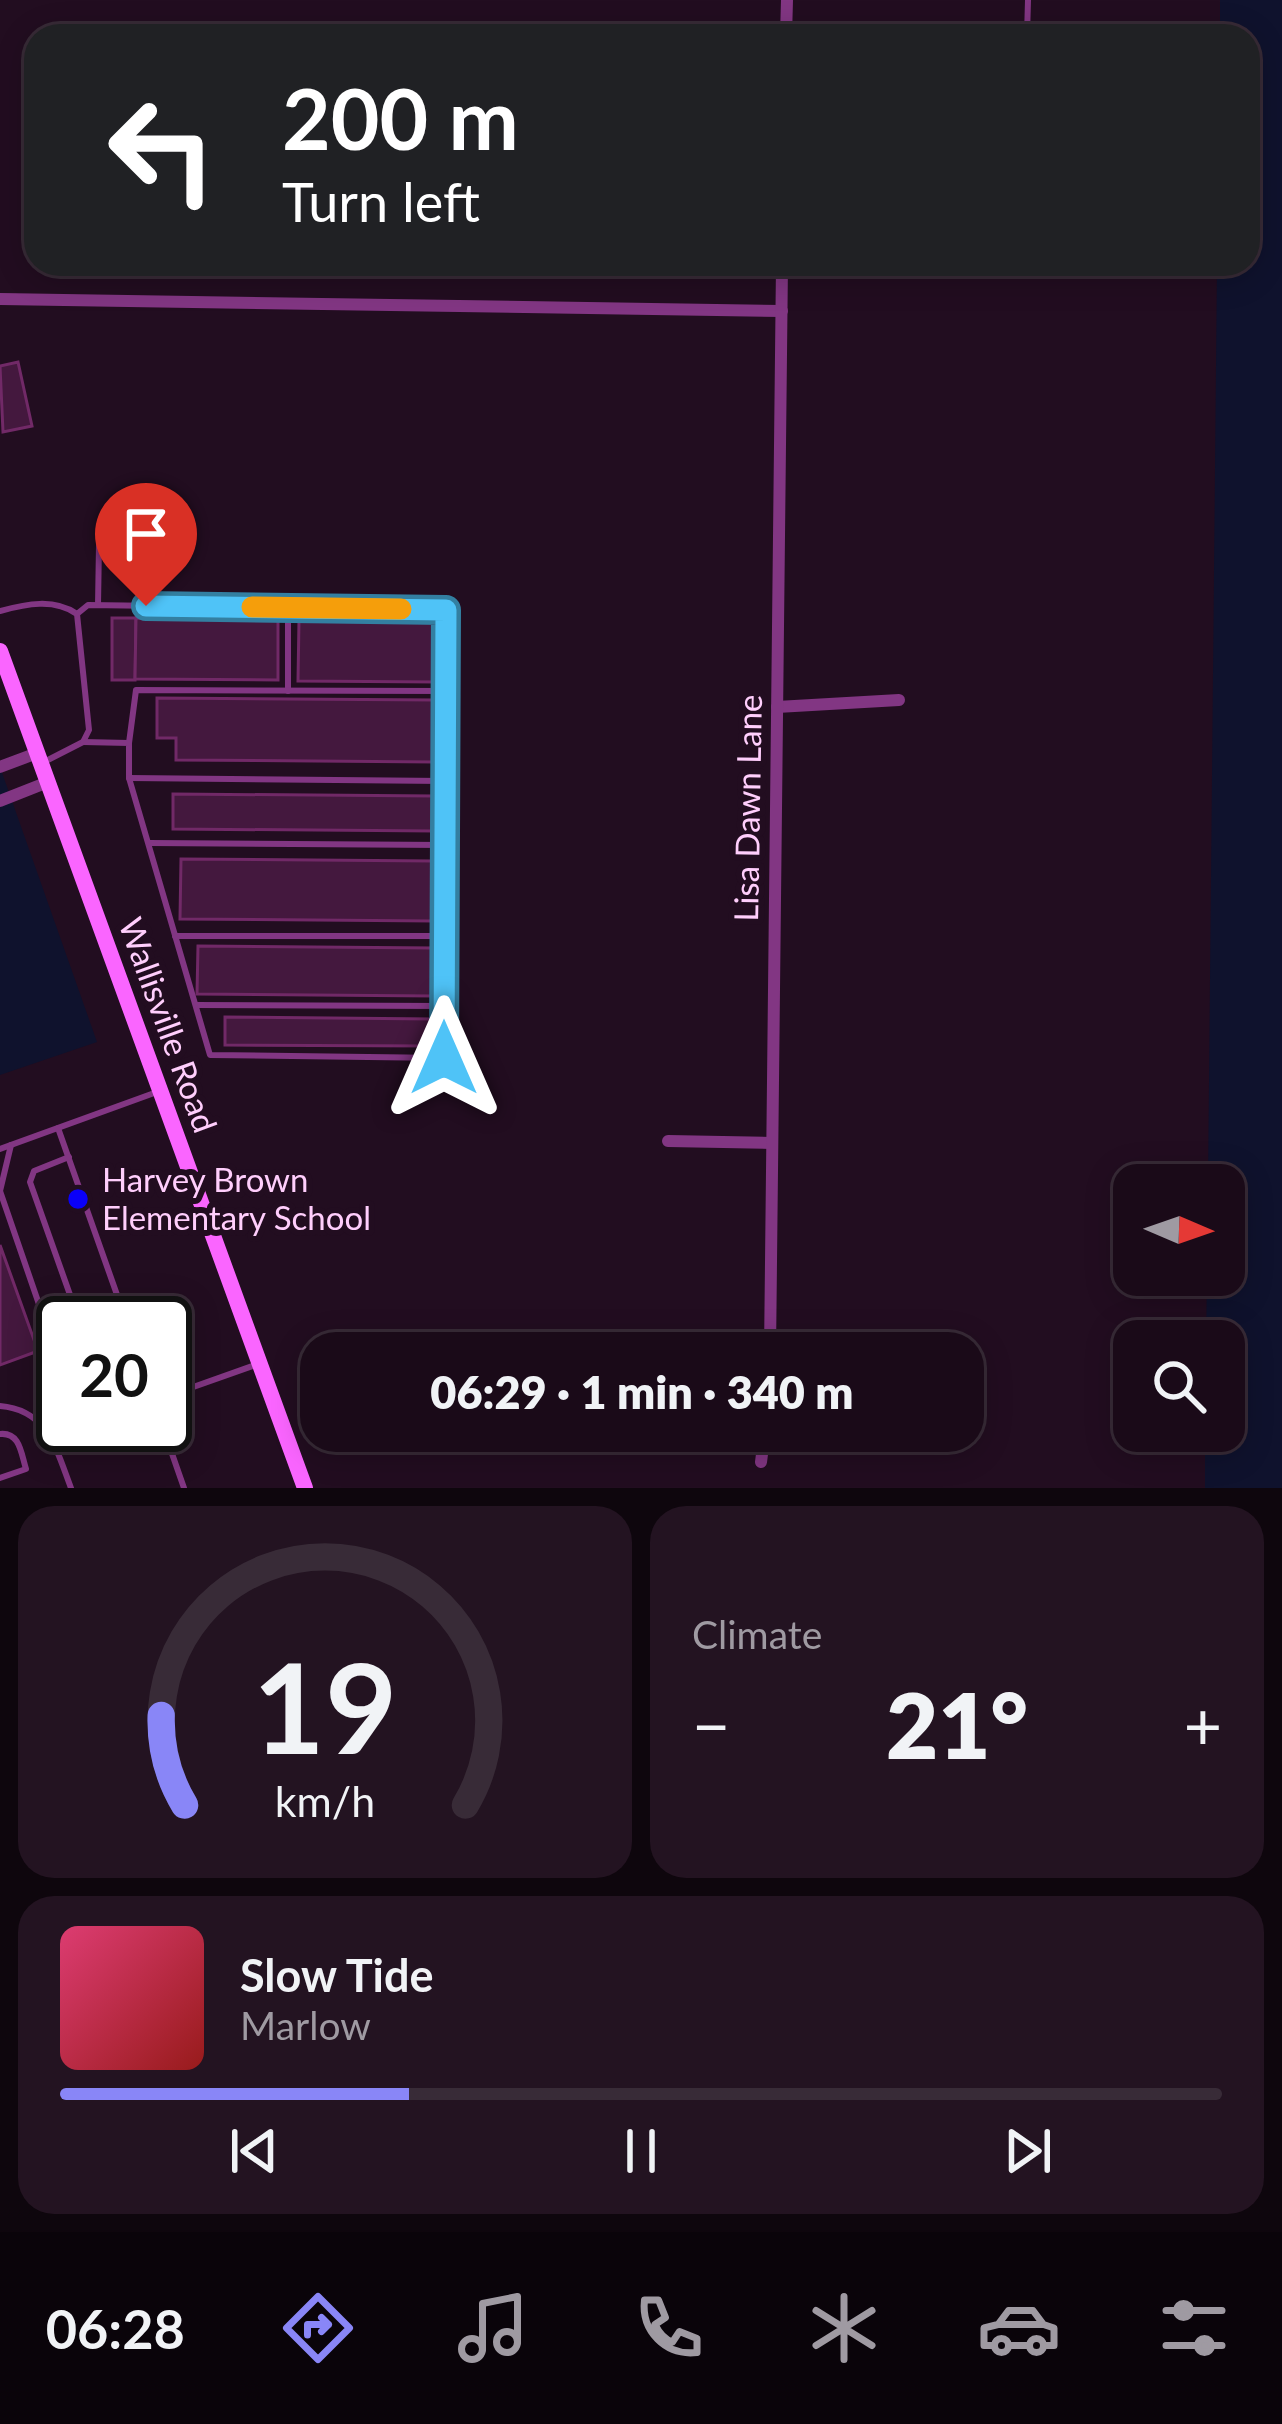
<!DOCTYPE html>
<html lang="en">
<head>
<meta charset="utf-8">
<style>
	:root { --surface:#1a0a18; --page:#231321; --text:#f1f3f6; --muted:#9f9aa2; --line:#382b37; --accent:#8986f7 }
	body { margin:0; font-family:Lato,sans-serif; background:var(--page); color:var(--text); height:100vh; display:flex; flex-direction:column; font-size:45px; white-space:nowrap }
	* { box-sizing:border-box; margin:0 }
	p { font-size:39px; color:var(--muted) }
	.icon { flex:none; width:66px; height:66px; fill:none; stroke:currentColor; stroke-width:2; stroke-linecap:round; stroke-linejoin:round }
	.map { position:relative; height:1488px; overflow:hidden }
	.side { display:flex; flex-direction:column; gap:18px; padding:18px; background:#0e060d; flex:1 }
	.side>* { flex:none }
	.top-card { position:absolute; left:24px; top:24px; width:1236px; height:252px; border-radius:36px; box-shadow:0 6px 30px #0003,0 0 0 3px var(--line); background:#202124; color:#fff; overflow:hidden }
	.needle { width:78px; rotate:92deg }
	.controls { position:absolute; left:1113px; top:1164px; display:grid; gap:24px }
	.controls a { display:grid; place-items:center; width:132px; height:132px; border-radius:24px; background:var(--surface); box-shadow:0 6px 30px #0003,0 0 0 3px var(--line); font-size:60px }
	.speed { position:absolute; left:36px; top:1296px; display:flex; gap:24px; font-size:60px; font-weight:700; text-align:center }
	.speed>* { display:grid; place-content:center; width:156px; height:156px; border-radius:50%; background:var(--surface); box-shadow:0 6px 30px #0003,0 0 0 3px var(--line); line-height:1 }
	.speed .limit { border:6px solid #111; border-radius:18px; background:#fff; color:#111 }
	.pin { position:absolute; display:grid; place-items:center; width:102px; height:102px; color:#fff; margin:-123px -51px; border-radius:50% 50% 50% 0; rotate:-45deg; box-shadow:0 0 12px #0007 }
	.pin .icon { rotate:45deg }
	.me { position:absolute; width:132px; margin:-66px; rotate:0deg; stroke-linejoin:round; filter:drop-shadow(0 0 9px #0008) }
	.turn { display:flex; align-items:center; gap:42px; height:252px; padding:0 60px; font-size:54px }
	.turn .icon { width:156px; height:156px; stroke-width:2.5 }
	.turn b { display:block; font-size:84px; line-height:102px }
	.big { font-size:90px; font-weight:800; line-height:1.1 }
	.side .tile { flex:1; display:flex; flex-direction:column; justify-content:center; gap:18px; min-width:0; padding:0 42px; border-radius:36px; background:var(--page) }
	.side .dial { align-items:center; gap:0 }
	.dial svg { height:312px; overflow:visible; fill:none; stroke:var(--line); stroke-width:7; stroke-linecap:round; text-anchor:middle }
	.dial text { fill:var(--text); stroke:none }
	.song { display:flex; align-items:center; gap:36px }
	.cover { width:144px; height:144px; border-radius:18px; background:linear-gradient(135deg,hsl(340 70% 55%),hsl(0 70% 35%)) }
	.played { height:12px; border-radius:6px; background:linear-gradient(90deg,var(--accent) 30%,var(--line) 30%) }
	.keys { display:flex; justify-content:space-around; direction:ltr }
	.heat { display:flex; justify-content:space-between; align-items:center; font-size:66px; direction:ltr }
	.side .tiles { flex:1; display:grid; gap:18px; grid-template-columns:1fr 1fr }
	.tile:last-child { grid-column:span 2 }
	.trip { position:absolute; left:300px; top:1332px; width:684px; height:120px; border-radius:36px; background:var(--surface); box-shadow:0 6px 30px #0003,0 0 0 3px var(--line); font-weight:800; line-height:120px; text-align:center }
	.tab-bar { display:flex; height:192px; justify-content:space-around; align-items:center; background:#0a040a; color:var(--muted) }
	.tab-bar .icon { width:84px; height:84px }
	.tab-bar .on { color:var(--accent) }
	.tab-bar b { font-size:54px; color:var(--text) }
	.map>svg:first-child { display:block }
	.green { fill:#0f122d }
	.building { fill:#44183e; stroke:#712967; stroke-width:3 }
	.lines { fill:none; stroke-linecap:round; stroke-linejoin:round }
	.service { stroke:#823683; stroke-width:6 }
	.minor { stroke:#823683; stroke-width:12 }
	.secondary { stroke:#fa65ff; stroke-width:16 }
	.route-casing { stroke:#337fa1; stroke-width:30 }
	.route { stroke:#4fc3f7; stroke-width:21 }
	.slow { stroke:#f59e0b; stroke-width:21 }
	.poi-dot { fill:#0a00f9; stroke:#220d20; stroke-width:4.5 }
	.labels { text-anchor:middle; stroke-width:12; stroke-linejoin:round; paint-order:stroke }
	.street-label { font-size:33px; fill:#ffcefc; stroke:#220d20 }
	.poi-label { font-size:33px; fill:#ffcefc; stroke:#220d20; text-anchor:start }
</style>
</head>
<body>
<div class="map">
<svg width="1282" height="1488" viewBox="0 0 1282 1488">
	<rect width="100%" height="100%" fill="#220d20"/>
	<!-- green -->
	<g class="green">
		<polygon points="1220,0 1282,0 1282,1488 1205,1488 1205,1431 1224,1431 1224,1341 1206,1341 1207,1275 1224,1275 1224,1185 1208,1185 1217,264 1248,264 1248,36 1220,36"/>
		<polygon points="0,767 97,1042 0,1075"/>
	</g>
	<!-- building -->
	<g class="building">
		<polygon points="18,362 32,426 3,432 0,366"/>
		<polygon points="112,618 136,618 135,680 112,680"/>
		<polygon points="136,618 278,619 278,680 135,679"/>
		<polygon points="299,620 436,621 436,682 298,681"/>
		<polygon points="157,698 435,700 434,762 176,760 176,738 157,738"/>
		<polygon points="173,794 434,796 434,831 173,829"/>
		<polygon points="181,859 433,861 433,921 180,919"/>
		<polygon points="198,946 434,948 433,996 197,994"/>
		<polygon points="225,1017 433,1019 433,1046 225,1045"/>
		<polygon points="0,1245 38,1351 0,1365"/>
	</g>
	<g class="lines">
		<!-- service -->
		<g class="service">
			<polyline points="1027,36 1028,0"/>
			<polyline points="98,605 99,545"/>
			<path d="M0,611C26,604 54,598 77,614L89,730L83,742L44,762"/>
			<polyline points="77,614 88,605 446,610 444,1058 210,1055 129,778 129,743 83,742"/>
			<polyline points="288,691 288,608"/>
			<polyline points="129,743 136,690 445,691"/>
			<polyline points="129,778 445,781"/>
			<polyline points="149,843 445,845"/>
			<polyline points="175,936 445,936"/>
			<polyline points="196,1005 444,1006"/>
			<polyline points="58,1128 127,1323"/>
			<polyline points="11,1145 0,1191 63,1374"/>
			<polyline points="0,1149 157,1092"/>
			<polyline points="69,1157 34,1171 30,1182 80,1323"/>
			<polyline points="165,1397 258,1364"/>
			<path d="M0,1406C48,1410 56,1449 71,1488"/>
			<polyline points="162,1425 184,1488"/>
			<path d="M0,1434C20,1432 21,1453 26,1469L0,1478"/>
		</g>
		<!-- minor -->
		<g class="minor">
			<polyline points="786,36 787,0"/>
			<polyline points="0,299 782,311"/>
			<polyline points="777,707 899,700"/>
			<polyline points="0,767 37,753"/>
			<polyline points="0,801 48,782"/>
			<polyline points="668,1141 772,1143"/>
			<polyline points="770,1353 782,264"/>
			<polyline points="761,1462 765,1431"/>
		</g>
		<!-- secondary -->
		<polyline class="secondary" points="0,651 305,1488"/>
	</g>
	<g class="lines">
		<defs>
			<polyline id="route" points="146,606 446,610 444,1058"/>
		</defs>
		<!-- route casing -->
		<use href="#route" class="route-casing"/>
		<!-- route -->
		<use href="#route" class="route"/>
		<!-- slow -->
		<polyline class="slow" points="252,607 401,609"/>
	</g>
	<!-- markers -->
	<circle class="poi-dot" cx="78" cy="1199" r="12"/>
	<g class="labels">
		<!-- street labels -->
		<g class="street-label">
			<text transform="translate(748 808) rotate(-89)" y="12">Lisa Dawn Lane</text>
			<text transform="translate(168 1025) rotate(70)" y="12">Wallisville Road</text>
		</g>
		<!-- poi labels -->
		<g class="poi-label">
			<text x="102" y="1192">Harvey Brown<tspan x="102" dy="38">Elementary School</tspan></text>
		</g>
	</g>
</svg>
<div class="controls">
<a><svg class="needle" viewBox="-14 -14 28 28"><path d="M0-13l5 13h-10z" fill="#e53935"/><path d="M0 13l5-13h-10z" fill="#9f9aa2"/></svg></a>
<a><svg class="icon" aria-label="search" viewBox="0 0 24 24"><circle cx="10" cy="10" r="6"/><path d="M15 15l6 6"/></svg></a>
</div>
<div class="speed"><div class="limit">20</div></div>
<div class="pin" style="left:146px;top:606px;background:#d93025"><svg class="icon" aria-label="arrive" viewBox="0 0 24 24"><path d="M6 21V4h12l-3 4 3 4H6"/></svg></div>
<svg class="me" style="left:444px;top:1058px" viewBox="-20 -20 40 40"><path d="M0-17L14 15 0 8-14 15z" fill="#4fc3f7" stroke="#fff" stroke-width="4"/></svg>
<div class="trip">06:29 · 1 min · 340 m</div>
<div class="top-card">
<div class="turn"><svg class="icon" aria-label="left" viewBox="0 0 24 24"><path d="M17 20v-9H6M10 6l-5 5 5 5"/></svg><div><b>200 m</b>Turn left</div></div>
</div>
</div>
<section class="side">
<div class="tiles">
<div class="tile dial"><svg viewBox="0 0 100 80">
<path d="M14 69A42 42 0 1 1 86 69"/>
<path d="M14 69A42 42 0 0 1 8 46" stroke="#8986f7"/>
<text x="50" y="56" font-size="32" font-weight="700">19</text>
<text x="50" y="72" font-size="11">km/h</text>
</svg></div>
<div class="tile"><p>Climate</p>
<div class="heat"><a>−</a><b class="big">21°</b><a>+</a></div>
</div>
<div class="tile">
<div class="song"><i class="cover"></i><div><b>Slow Tide</b><p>Marlow</p></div></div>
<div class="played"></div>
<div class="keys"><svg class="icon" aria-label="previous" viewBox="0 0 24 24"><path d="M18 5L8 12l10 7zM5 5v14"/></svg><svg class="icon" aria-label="pause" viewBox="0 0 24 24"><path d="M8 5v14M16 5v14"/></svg><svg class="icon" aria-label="next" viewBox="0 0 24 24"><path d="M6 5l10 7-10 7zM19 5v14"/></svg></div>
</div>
</div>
</section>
<nav class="tab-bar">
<b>06:28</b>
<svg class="icon on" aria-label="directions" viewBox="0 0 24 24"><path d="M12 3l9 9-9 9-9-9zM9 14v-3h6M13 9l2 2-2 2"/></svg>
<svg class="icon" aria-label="music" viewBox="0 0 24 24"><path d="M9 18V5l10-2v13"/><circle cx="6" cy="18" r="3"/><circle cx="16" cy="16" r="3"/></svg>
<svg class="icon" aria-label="phone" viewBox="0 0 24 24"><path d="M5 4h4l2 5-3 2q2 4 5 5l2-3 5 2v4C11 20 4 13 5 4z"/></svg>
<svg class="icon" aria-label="climate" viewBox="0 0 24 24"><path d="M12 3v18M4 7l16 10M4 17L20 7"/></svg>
<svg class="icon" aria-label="car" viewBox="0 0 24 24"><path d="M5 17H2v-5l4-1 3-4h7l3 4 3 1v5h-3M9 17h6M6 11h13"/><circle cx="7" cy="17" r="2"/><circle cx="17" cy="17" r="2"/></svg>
<svg class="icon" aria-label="filters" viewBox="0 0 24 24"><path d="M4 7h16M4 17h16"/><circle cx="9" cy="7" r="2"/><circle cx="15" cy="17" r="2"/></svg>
</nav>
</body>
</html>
